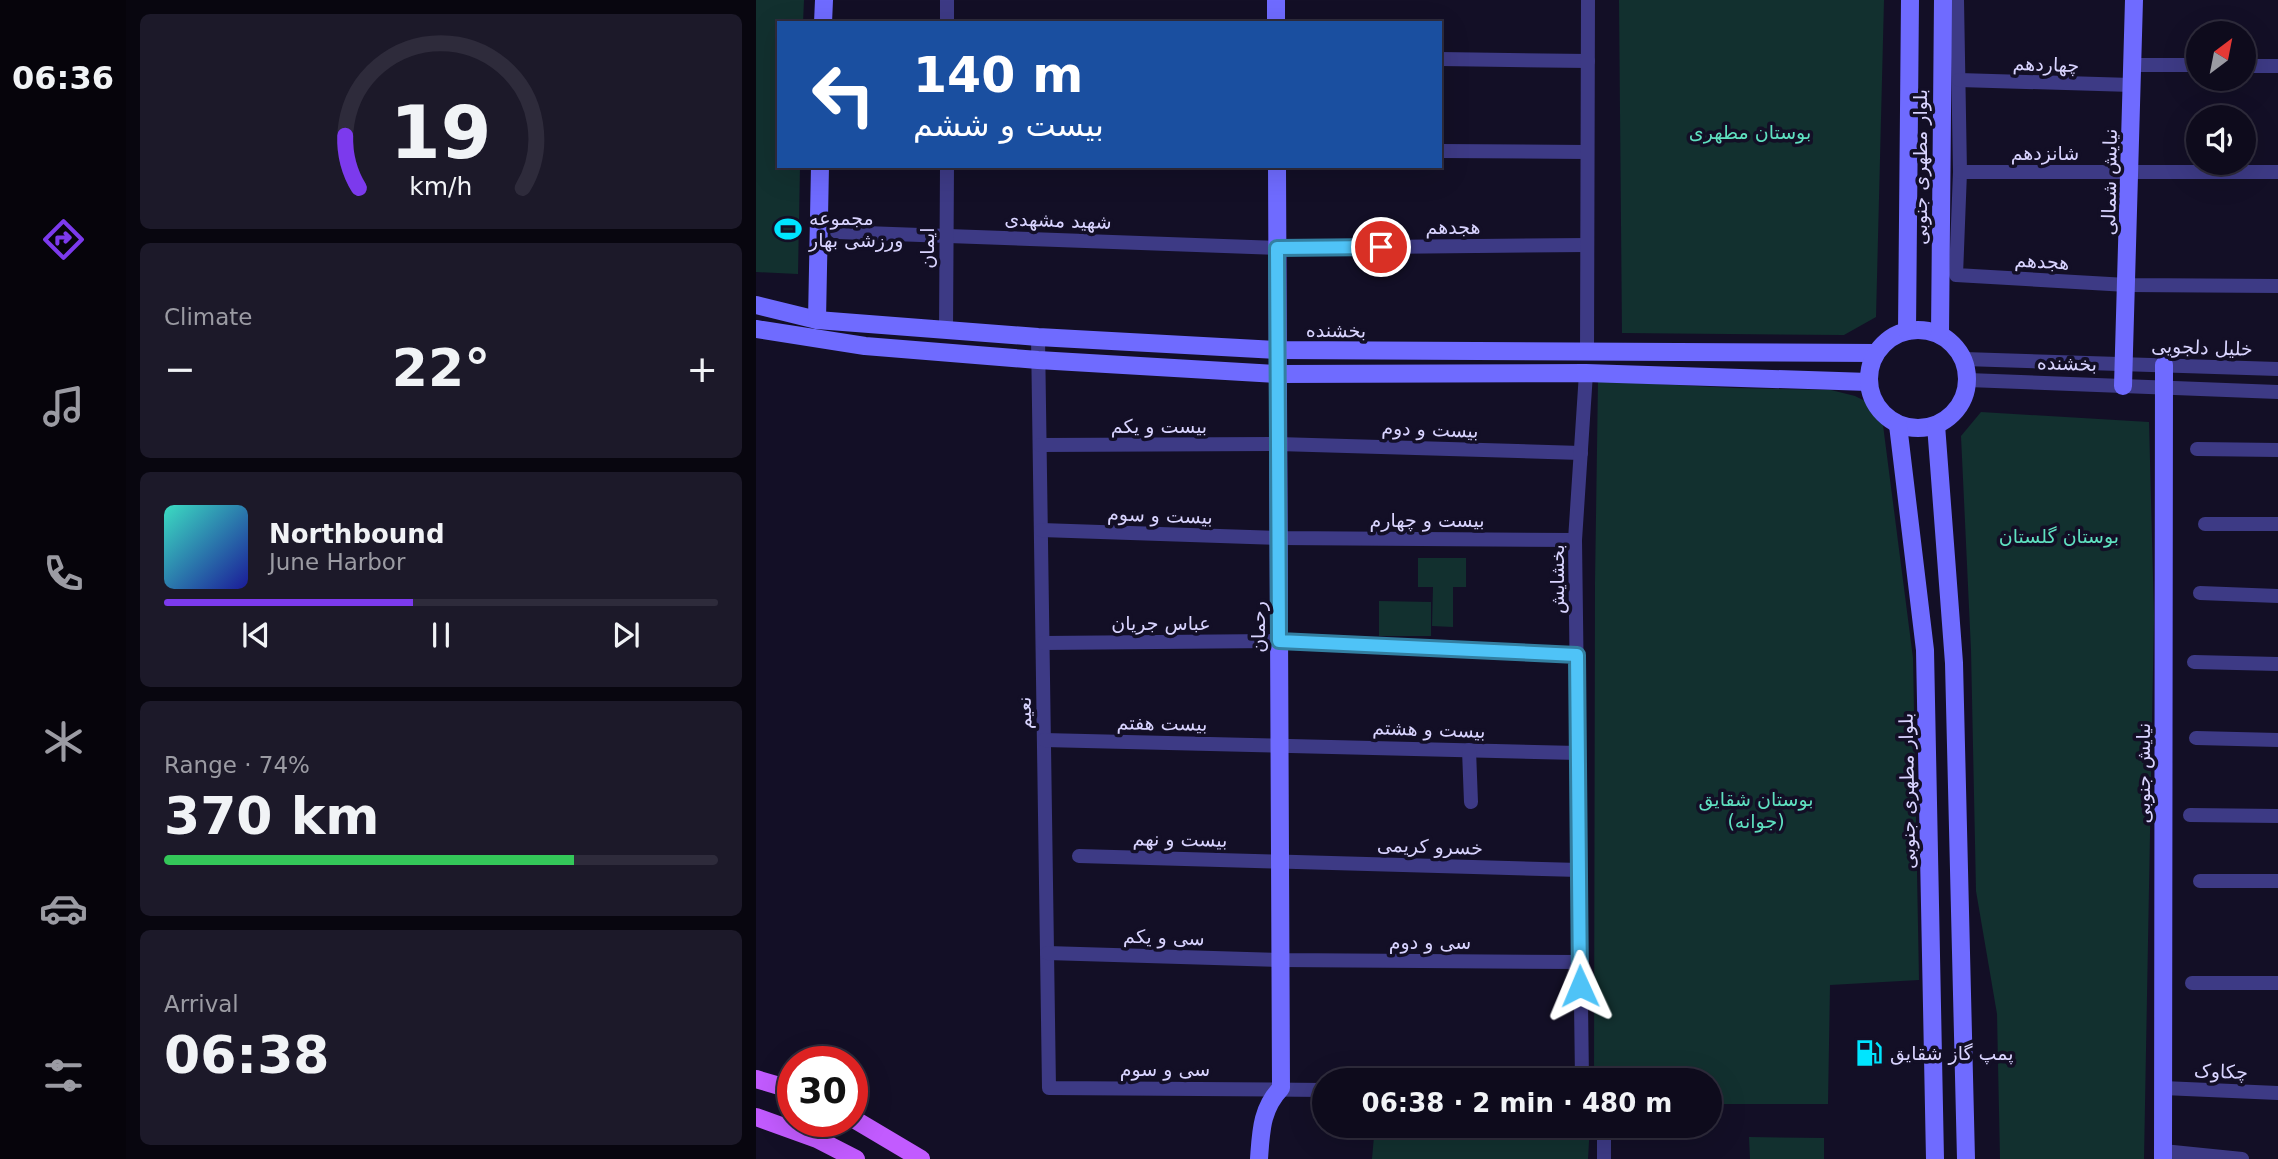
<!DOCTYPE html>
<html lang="en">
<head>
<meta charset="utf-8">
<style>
	:root { --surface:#0e0b1c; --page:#1c1929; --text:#f1f3f6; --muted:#9b9ba3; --line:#2e2b3b; --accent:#7c3aed }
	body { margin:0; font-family:"DejaVu Sans",Cairo,sans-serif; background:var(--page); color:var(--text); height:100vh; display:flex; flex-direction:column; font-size:26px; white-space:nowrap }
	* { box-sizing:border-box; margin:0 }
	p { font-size:23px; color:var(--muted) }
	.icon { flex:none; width:38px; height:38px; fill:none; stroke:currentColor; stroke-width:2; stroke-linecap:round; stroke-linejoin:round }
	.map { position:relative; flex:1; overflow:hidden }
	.panel { display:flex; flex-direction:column; gap:14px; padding:14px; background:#08060f; width:630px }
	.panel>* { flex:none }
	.hud { position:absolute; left:21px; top:21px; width:665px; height:147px; border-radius:0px; box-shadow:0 7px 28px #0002,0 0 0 2px var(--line); background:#1a4fa0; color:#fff; overflow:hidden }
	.needle { width:46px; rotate:32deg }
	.tools { position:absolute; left:1430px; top:21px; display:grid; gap:14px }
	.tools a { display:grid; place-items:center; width:70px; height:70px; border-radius:50%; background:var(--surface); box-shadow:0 7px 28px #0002,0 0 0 2px var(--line); font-size:35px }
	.speed { position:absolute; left:21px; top:1046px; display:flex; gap:14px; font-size:35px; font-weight:700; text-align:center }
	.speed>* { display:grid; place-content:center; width:91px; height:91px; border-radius:50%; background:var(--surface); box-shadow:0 7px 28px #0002,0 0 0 2px var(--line); line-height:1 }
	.speed .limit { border:10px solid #d22; background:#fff; color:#111 }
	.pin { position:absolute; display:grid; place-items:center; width:60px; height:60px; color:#fff; margin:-30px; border:4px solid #fff; border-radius:50%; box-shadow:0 2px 7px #0007 }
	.me { position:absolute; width:77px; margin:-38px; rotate:359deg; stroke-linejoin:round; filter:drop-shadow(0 0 5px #0008) }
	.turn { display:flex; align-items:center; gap:24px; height:147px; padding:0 21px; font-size:32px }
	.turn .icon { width:91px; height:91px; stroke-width:2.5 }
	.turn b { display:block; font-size:49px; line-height:60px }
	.big { font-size:52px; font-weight:700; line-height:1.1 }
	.panel .card { flex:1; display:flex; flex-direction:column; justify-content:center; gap:10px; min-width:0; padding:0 24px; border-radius:10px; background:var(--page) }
	.panel .dial { align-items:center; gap:0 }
	.dial svg { height:182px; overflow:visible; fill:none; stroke:var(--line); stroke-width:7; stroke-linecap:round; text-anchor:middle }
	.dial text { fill:var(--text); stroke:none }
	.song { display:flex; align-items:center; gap:21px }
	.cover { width:84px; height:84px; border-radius:10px; background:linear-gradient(135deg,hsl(170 70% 55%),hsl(240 70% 35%)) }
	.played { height:7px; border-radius:4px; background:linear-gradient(90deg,var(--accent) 45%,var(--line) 45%) }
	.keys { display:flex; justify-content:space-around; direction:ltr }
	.heat { display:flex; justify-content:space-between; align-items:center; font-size:38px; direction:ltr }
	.charge { height:10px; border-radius:5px; background:linear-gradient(90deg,#34c759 74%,var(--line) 0) }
	.trip { position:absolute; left:556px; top:1068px; width:410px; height:70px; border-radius:35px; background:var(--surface); box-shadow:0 7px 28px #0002,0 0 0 2px var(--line); font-weight:700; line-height:70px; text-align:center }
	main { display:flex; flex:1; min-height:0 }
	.tab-bar { display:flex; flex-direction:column; width:126px; justify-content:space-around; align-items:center; background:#06040b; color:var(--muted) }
	.tab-bar .icon { width:49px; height:49px }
	.tab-bar .on { color:var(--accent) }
	.tab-bar b { font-size:32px; color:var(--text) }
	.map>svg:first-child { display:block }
	.green { fill:#12302f }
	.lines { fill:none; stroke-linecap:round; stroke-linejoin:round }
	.street { stroke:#3d3a85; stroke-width:14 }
	.secondary { stroke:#6f6bff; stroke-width:18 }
	.primary { stroke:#c25bff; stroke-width:18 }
	.route-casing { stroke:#337fa1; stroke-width:18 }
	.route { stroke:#4fc3f7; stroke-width:12 }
	.labels { text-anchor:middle; stroke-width:7; stroke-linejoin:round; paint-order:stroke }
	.street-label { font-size:19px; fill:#d9d4ff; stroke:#130f26 }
	.park-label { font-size:19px; fill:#5fe0c0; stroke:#130f26 }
	.poi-label { font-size:19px; fill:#d9d4ff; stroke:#130f26; text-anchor:start }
</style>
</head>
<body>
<main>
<nav class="tab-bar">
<b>06:36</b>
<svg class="icon on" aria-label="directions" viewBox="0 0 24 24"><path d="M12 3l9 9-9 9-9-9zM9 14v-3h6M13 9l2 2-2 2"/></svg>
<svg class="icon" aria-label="music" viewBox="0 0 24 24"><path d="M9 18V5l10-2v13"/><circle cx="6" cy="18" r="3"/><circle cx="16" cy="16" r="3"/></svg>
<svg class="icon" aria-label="phone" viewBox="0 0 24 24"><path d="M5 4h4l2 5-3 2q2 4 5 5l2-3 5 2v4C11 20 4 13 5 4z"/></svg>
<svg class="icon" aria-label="climate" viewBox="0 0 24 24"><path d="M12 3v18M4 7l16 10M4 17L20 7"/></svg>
<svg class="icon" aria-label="car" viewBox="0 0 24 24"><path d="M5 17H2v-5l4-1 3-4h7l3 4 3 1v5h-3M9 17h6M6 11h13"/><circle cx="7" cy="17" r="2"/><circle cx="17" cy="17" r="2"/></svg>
<svg class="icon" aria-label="filters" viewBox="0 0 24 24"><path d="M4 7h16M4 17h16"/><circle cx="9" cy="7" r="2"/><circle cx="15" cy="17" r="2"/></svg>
</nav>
<section class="panel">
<div class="card dial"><svg viewBox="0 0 100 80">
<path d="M14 69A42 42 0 1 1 86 69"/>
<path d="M14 69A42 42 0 0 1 8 46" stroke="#7c3aed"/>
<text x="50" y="56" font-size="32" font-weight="700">19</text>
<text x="50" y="72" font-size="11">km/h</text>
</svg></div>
<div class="card"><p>Climate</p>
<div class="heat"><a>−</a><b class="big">22°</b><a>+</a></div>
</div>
<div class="card">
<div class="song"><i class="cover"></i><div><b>Northbound</b><p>June Harbor</p></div></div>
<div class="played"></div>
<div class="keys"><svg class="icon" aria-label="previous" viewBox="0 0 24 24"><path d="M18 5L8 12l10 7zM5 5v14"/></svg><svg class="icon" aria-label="pause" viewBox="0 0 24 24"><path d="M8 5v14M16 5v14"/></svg><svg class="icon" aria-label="next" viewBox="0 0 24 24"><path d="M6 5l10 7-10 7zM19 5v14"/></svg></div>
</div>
<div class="card"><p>Range · 74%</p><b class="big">370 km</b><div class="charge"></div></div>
<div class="card"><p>Arrival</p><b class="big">06:38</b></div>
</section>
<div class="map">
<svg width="1522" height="1159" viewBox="0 0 1522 1159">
	<rect width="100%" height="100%" fill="#130f26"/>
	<!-- green -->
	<g class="green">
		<polygon points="0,0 48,0 47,23 23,23 23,166 44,166 42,274 0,272"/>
		<polygon points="863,0 1128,0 1120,317 1088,335 866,333"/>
		<polygon points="842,381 978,388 1075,390 1099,396 1109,401 1127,425 1157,658 1163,980 1074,985 1072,1104 954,1104 954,1080 838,1080 839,583"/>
		<polygon points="1225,412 1393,422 1398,616 1388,1159 1244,1159 1241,1014 1220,891 1215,650 1205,436"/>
		<polygon points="662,558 710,558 710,587 697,587 697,627 676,626 677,587 662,587"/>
		<polygon points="623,601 675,602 675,636 623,636"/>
		<polygon points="619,1125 834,1125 832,1159 616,1159"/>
		<polygon points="993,1137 1068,1138 1068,1159 994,1159"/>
	</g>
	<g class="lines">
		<!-- street -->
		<g class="street">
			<polyline points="1201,0 1204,172 1200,275 1371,285 1522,286"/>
			<polyline points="191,23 191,0"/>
			<polyline points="684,59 832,61"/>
			<polyline points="1377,65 1442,65"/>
			<polyline points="1488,66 1522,66"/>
			<polyline points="1203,80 1376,85"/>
			<polyline points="684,151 831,152"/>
			<polyline points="1204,172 1522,172"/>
			<polyline points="81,232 521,248 831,245"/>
			<polyline points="190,331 191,166"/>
			<polyline points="282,337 293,1088 569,1090"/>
			<polyline points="831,353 832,0"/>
			<polyline points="1208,359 1522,369"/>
			<polyline points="1212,380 1522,392"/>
			<polyline points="284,445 522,444 825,453"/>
			<polyline points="1441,449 1522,450"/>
			<polyline points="1449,524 1522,524"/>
			<polyline points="285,530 523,538 819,540"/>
			<polyline points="1444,593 1522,596"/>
			<polyline points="287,643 523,641 821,655"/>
			<polyline points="1438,662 1522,664"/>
			<polyline points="1440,738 1522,740"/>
			<polyline points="288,740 822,753"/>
			<polyline points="713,750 715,802"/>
			<polyline points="1434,815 1522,816"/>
			<polyline points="323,856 823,870"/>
			<polyline points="1444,881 1522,881"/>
			<polyline points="291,953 524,960 823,962"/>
			<polyline points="1436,983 1522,983"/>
			<polyline points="826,1080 819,540 830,373"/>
			<polyline points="1407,1088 1522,1093"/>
			<polyline points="848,1125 848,1159"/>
			<polyline points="1407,1151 1486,1159"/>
		</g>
		<!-- secondary -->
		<g class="secondary">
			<polyline points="520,0 520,23"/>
			<polyline points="67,23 68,0"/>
			<polyline points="0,305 61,320 282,337 522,350 1120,353"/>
			<polyline points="61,320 64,166"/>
			<polyline points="0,329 109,346 282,360 522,374 830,373 1113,382"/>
			<circle cx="1162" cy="379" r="49"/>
			<polyline points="1151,331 1154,0"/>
			<polyline points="1184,335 1187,0"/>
			<polyline points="1367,386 1378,0"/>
			<polyline points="1142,425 1169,650 1179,1159"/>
			<polyline points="1180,425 1198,663 1210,1159"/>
			<path d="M503,1159C505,1132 505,1109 525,1088L521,166"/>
			<polyline points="1407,1159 1408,365"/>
		</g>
		<!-- primary -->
		<g class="primary">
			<polyline points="0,1079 37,1090"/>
			<polyline points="0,1117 61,1139 100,1159"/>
			<polyline points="96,1118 165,1159"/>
		</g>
	</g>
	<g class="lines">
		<defs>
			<polyline id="route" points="625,247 521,248 523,641 821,655 824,986"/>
		</defs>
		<!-- route casing -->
		<use href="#route" class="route-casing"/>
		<!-- route -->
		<use href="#route" class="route"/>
	</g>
	<!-- icons -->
	<defs>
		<symbol id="stadium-bare" viewBox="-9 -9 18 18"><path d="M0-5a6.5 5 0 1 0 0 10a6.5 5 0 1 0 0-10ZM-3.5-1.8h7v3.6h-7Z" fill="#00e5ff" stroke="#130f26" stroke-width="2.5" paint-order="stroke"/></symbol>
		<symbol id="fuel-bare" viewBox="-9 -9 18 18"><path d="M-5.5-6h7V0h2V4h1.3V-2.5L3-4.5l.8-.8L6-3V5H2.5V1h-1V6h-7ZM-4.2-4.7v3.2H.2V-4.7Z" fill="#00e5ff" stroke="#130f26" stroke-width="2.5" paint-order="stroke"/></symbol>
	</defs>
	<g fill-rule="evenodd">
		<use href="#stadium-bare" x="13" y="210" width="38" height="38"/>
		<use href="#fuel-bare" x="1094" y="1034" width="38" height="38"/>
	</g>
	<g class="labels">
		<!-- street labels -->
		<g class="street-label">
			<text transform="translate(1290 64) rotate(2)" y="7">چهاردهم</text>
			<text x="1289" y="160">شانزدهم</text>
			<text transform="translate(1164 167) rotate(-90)" y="7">بلوار مطهری جنوبی</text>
			<text transform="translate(1353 182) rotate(-89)" y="7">نیایش شمالی</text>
			<text transform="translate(302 220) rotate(2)" y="7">شهید مشهدی</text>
			<text x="697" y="234">هجدهم</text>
			<text transform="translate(171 248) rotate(-90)" y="7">ایمان</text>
			<text transform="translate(1286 261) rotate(3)" y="7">هجدهم</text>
			<text transform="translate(580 330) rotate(1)" y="7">بخشنده</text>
			<text transform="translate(1446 347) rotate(2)" y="7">خلیل دلجویی</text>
			<text transform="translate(1311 363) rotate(2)" y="7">بخشنده</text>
			<text x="403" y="433">بیست و یکم</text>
			<text transform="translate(674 429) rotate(2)" y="7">بیست و دوم</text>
			<text transform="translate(404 515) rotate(2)" y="7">بیست و سوم</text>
			<text x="671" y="527">بیست و چهارم</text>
			<text transform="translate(801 579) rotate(-90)" y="7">بخشایش</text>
			<text x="405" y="630">عباس جریان</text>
			<text transform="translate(502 627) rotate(-90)" y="7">رحمان</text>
			<text transform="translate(268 713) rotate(-91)" y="7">نعیم</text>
			<text transform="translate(406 723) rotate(1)" y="7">بیست هفتم</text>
			<text transform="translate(673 729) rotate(2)" y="7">بیست و هشتم</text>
			<text transform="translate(1387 773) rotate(-90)" y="7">نیایش جنوبی</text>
			<text transform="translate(1151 791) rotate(-91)" y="7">بلوار مطهری جنوبی</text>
			<text transform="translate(424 839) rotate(1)" y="7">بیست و نهم</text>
			<text transform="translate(674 846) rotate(2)" y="7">خسرو کریمی</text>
			<text transform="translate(408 937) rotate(2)" y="7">سی و یکم</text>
			<text x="674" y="949">سی و دوم</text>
			<text x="409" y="1076">سی و سوم</text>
			<text transform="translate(1465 1071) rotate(2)" y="7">چکاوک</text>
		</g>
		<!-- park labels -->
		<g class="park-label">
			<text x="994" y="139">بوستان مطهری</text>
			<text x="1303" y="543">بوستان گلستان</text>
			<text x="1000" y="806">بوستان شقایق<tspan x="1000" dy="22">(جوانه)</tspan></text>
		</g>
		<!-- poi labels -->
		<g class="poi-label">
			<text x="53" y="225">مجموعه<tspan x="53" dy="22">ورزشی بهار</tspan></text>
			<text x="1134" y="1060">پمپ گاز شقایق</text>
		</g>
	</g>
</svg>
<div class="tools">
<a><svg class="needle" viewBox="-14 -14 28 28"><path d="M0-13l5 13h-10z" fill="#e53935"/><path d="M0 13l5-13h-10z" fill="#9b9ba3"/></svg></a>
<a><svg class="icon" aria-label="sound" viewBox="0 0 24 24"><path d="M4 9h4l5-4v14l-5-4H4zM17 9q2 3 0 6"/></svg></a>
</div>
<div class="speed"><div class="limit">30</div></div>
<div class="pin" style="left:625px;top:247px;background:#d93025"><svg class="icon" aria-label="arrive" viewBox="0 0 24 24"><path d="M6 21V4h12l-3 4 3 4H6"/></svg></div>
<svg class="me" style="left:824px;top:986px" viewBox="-20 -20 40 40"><path d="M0-17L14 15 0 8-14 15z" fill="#4fc3f7" stroke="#fff" stroke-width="4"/></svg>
<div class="trip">06:38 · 2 min · 480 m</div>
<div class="hud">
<div class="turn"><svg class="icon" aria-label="left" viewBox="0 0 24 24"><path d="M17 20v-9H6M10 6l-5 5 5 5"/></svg><div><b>140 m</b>بیست و ششم</div></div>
</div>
</div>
</main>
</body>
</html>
